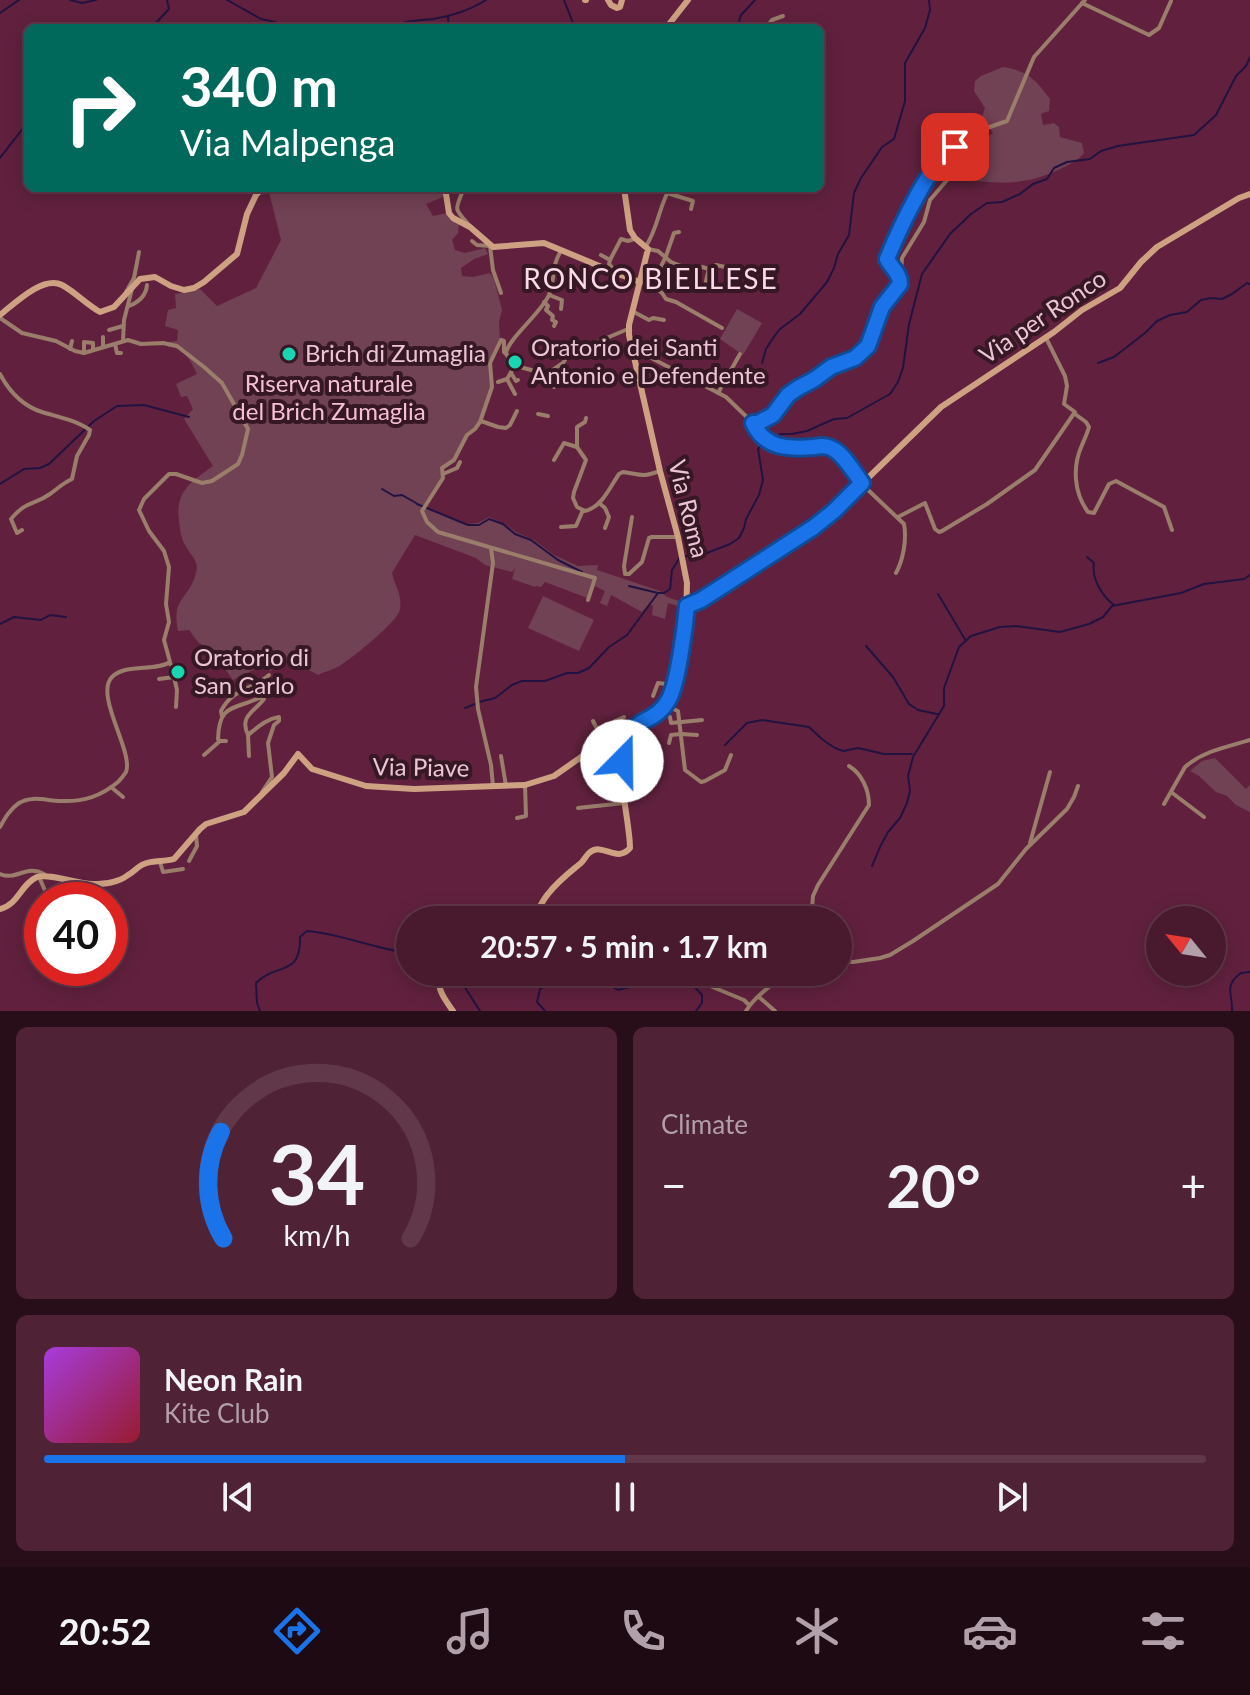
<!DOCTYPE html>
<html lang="en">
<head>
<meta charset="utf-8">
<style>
	:root { --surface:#49192e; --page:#502236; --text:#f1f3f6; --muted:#b1a0aa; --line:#61384a; --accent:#1a73e8 }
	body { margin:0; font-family:Lato,sans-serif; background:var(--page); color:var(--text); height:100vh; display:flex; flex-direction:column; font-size:30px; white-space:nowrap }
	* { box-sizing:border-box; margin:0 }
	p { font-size:26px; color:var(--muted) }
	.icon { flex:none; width:44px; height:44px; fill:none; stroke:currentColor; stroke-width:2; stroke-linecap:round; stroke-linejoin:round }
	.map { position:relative; height:1011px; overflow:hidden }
	.side { display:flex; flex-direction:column; gap:16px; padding:16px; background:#280e19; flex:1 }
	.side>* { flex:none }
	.guide { position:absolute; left:24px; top:24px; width:800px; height:168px; border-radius:12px; box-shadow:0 4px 20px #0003,0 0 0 2px var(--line); background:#00695c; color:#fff; overflow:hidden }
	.needle { width:52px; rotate:300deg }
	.buttons { position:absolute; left:1146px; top:906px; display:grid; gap:16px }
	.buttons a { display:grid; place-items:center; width:80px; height:80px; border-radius:50%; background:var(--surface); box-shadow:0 4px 20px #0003,0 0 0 2px var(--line); font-size:40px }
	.speed { position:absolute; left:24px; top:882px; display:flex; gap:16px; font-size:40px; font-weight:700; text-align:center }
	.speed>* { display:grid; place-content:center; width:104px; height:104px; border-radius:50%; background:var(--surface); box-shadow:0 4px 20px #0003,0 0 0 2px var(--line); line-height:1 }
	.speed .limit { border:12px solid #d22; background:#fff; color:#111 }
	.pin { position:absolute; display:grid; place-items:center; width:68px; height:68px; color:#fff; margin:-34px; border-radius:16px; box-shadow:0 4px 12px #0006 }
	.me { position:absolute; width:88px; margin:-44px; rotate:22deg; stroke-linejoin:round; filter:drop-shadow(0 0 6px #0008) }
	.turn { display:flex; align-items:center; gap:28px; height:168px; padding:0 24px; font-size:36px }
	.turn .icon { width:104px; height:104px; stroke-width:2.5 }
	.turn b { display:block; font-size:56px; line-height:68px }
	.big { font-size:60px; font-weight:700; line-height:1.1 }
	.side .card { flex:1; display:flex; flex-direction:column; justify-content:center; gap:12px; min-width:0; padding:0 28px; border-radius:12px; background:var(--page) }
	.side .dial { align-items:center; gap:0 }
	.dial svg { height:208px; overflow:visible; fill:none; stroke:var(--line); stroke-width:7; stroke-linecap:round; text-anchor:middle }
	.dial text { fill:var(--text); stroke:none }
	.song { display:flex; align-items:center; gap:24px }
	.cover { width:96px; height:96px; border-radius:12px; background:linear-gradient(135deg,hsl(280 70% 55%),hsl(350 70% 35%)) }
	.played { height:8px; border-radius:4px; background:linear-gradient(90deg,var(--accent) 50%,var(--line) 50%) }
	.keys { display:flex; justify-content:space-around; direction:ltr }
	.heat { display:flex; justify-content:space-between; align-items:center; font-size:44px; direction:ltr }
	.side .tiles { flex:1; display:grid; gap:16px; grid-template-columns:1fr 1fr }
	.card:last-child { grid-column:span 2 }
	.trip { position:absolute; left:396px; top:906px; width:456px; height:80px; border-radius:40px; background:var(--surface); box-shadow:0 4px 20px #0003,0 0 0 2px var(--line); font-weight:700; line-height:80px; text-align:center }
	.menu { display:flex; height:128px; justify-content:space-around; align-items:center; background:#1d0a12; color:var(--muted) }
	.menu .icon { width:56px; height:56px }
	.menu .on { color:var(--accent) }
	.menu b { font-size:36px; color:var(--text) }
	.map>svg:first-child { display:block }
	.green { fill:#714154 }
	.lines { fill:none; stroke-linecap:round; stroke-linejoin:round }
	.stream { stroke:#221241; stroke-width:2 }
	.street { stroke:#9a7d6a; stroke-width:4 }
	.secondary { stroke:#cea183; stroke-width:6 }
	.route-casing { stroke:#114b97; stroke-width:20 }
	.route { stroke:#1a73e8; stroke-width:14 }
	.poi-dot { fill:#19d5b2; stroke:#351824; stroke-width:3 }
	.labels { text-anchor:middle; stroke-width:8; stroke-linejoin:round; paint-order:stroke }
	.street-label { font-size:24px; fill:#edc4d3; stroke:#351824 }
	.poi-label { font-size:24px; fill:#edc4d3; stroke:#351824; text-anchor:start }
	.park-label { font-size:24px; fill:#f6bfd3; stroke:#351824 }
	.quarter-label { font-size:28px; letter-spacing:2px; fill:#fbd9e5; stroke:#351824 }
</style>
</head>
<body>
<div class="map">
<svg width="1250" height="1011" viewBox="0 0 1250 1011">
	<rect width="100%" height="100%" fill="#61213e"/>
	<!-- green -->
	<g class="green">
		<path d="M1003,67C1028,71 1035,79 1050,99L1049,111L1041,114L1043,125L1054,123L1059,127L1060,137L1082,143L1084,153C1077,162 1068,165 1058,170C1021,187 997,183 958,179C972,157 970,148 993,133L982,117L985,108L974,91L975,81L981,76Z"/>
		<path d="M268,188H438L443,197L426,204L433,216L447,213L459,224L458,233L452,240L455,250L465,253L485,248L488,254L474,259L461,268L462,276L473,277L490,273L494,279L502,310L499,322L500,340L489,361L491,387L480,421L452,459L443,465L442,477L423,506L468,524L478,523L489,517L503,523L516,532L534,540L554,555L578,566L598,565L597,570L660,591L667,597L685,603V608L668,603L665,619L652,615L653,606L649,604L642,612L611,595L607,606L600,603L605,591L595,586L590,599L545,582L541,587L536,586L535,587L512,579L515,568L512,572L485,565L476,558L415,535L392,573C395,587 402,593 400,609C399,621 352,658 341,665C334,670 325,671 318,675L289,659L270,671L265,664L233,680L213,652L198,642L189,630L178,631C171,597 189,600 196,573C200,561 190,555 185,545C181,538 180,529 179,521C175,491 191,482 213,466L184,419L193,409L187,396L181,397L176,384L197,374C191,361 184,347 168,347V342L177,341L178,330L165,326L168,310L176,308L175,294L200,289L217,306L256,288L281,240Z"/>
		<polygon points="737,309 762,323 743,355 720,339"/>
		<polygon points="543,596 594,620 579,651 528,628"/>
		<polygon points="1215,758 1246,789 1250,785 1250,812 1236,805 1227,796 1216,792 1199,776 1190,771 1202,761"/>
	</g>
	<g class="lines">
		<!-- stream -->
		<g class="stream">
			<polyline points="70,0 82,3 96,0"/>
			<polyline points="227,0 261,19 275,22 286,28"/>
			<polyline points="564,0 575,28"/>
			<polyline points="0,13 19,0"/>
			<polyline points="448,17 449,28"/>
			<polyline points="146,28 154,25 169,9 167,0"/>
			<path d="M390,28C404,20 417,21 433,19C453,16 469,11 486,0"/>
			<polyline points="737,28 741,15 755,0"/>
			<polyline points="0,158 28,122"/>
			<polyline points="496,193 506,188"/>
			<polyline points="762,363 766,349 773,338 780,329 800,314 827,282 834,268 838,254 849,235 854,193 861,178 882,147 894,139 905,101 905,63 925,28 930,10 929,0"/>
			<polyline points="1098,363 1114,357 1145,333 1157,321 1170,315 1187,312 1201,300 1210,298 1222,299 1232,294 1247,283 1250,284"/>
			<polyline points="0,484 24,469 40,468 49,464 94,421 117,406 144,405 189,417"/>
			<polyline points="382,489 394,496 402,495 416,503"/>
			<polyline points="417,504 468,525 479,525 489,519 503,524 515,534 531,540 558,560 582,572"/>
			<path d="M1087,557L1094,563C1091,578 1102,596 1114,605"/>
			<polyline points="629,586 658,593"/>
			<polyline points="938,594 966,641"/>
			<polyline points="0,624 14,617 41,620 50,615 66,617"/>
			<polyline points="866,646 893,677 909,704 918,710 937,714"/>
			<polyline points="479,702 495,698 512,685 522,681 545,681 567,673 578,673 589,668 609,647 627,635 658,593 664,593 670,589 672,570 680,557 707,553 730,544 739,538 744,528 746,519 759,495 763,480 758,449 763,443 781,434 792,434 807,431 834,419 847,418 890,394 898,382 903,368 909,324 922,274 950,234 971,214 987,203 1002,202 1020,194 1033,184 1047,179 1054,168 1067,162 1090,159 1101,151 1118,146 1194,135 1216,115 1236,76 1246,66 1250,57"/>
			<polyline points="465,708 475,704"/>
			<polyline points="725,745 747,723 762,720 809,727 823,740 835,748 843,751 858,748 884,754 912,754"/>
			<polyline points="872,866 880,847 888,832 900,818 907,803 910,791 908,776 913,757 944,706 944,688 959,647 971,636 1000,627 1016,626 1060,632 1089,624 1103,617 1112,606 1181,593 1204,584 1244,579 1250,575"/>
			<polyline points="455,972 480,1011"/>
			<path d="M260,1011L257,1003L256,983C276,962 301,978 300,937L307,931C342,934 375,949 410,953"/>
			<path d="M545,1011L537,1002L540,989C557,981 577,972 596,977C604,979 611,986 618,990C631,986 644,985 657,982C682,977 683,973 702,995V1003L696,1011"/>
			<path d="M1232,1011C1233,994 1223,986 1241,973L1250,972"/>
		</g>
		<!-- street -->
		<g class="street">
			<polyline points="1082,3 1149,35 1159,28 1171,1"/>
			<polyline points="766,28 772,20 783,16"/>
			<path d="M464,188C455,211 453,207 469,225"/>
			<polyline points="667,193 693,201 691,209"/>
			<polyline points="472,241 477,245 490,246"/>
			<polyline points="490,246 493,270 501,293"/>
			<path d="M646,246C658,228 659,206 670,188"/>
			<polyline points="648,249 658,251 671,262 694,271 702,267 709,269 706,281"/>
			<polyline points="601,255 610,260 609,264 615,271"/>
			<polyline points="610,260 621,239 628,241 634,239"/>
			<polyline points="714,271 716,265 725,267"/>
			<polyline points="899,276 889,265 887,259 899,229 935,165 949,150 955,147 967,147"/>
			<polyline points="640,282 652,285 662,293 666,299 676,302 722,328"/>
			<polyline points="652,285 666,256 674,233 679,232"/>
			<polyline points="647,290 652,291 655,287"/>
			<polyline points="126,292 134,278 139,252"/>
			<polyline points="549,295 562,300 561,309"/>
			<polyline points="544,302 548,306 546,310 553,316 552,320 556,322 554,326"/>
			<path d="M129,306C139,302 146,296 147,285"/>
			<polyline points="632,311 649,320 653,318 664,320"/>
			<path d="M0,318L22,333L56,341L75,351L84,353L128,340L141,344L163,343L177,346L204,367L222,383L248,429L242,455L238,464L212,481L202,483L176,474H169L144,499L139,510L149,531L164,551L169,567L166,604L169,622L164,640L170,662C155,672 126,663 112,677C94,695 134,752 126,772C124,775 120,780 118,782C101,796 84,802 61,801C47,801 32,795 19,803C10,809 5,818 0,827"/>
			<polyline points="109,330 123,326"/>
			<polyline points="123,341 124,320 132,289"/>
			<polyline points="115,344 117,353 121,353"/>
			<polyline points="103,347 103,337"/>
			<polyline points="70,349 72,341"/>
			<path d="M634,349L726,397L753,423L757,431L774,445L796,448L820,446L834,449L866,488L904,524C907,540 903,560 896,573"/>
			<polyline points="84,353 84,342 93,343 93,350"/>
			<path d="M506,353C508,339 541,313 549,295C555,281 551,266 561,251"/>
			<polyline points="511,373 516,381 518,380"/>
			<path d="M0,374C9,391 23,406 42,412C58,417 76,420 90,430L89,435L77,456L72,479C63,483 57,489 50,494C33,506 27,500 11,519L17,533L22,530"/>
			<polyline points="544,376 563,363 565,360 564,356 628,329"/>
			<polyline points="507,379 515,394"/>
			<polyline points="498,382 507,379 514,367"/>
			<polyline points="554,387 539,372 512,365 507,355 504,352 504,341 501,340 490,363 492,387 480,422 475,429 467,435 454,460 442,468 443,478 422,511 427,522 438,532 595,578 588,600"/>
			<polyline points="718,393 740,354"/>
			<polyline points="538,414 548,416"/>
			<path d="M1075,414L1086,422L1089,427C1087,434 1085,438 1082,445C1072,467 1074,493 1088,512L1094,513L1109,484L1116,481L1164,507L1172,530"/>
			<polyline points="481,421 498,427 506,428 510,425 517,411"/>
			<polyline points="753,423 758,423 773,415 788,395 798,388 815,379 837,363 855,358 868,346 882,307 900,284 902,258 924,222 930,200 959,166 967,147 976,134 984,129 1007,121 1034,57 1085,0"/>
			<polyline points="577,447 577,427 585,422 586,418"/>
			<path d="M554,460L564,443L577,447L586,460L574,492L573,498L577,507L585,511C602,507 610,487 619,474L623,472C640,474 641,478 660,471"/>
			<polyline points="443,474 457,468 460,462"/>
			<polyline points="599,503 605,508 609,517 605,528"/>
			<polyline points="632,517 624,566 625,574 629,574 642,562 649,538 652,537 678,537"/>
			<polyline points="898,517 925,503 935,529 939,532 942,531 987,504 1035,470 1075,412 1064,404 1067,386 1065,376 1046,338"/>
			<polyline points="561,527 576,526 583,510"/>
			<polyline points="491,548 493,563 476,687 478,709 491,765 493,786"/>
			<polyline points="170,664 174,667 174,677 177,690 176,707"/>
			<polyline points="159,679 174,677"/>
			<polyline points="653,696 658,683 674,685"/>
			<polyline points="667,702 673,709 678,711 685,770 701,782 705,781 725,770 731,755"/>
			<path d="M222,716L221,711C233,688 252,690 269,675"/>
			<polyline points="670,717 671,723 702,720"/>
			<polyline points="593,721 597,729 599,747"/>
			<polyline points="248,735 249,756"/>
			<polyline points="616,736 615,721 624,717"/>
			<path d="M220,741L218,739C219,704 233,710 259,698L262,697L264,699C254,712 239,716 248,735C258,727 266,719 279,717V721L274,725L268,743L272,777L262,792"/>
			<polyline points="669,743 671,735 681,734 697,735"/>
			<polyline points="204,755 220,741 226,741"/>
			<polyline points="501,756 506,786"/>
			<polyline points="111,787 123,797"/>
			<polyline points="1171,792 1204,817"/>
			<path d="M1164,804L1185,767C1203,751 1227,747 1250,740"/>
			<polyline points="578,808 624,803"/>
			<polyline points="517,818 526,816 525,785"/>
			<polyline points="1030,843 1050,772"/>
			<polyline points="189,861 197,846 196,835"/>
			<polyline points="160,862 163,872 183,869"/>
			<path d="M0,874C17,881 26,864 44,874"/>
			<polyline points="39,877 47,895"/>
			<polyline points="787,920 802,913 808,914 810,917"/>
			<path d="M811,920L813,896L818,885L869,805C869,790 862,774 849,766"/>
			<polyline points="838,961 853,962 880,958 890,955 913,941 998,884 1026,849 1067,809 1074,797 1078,786"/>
			<polyline points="698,981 744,1000 749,1005"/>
			<polyline points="759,997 775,1011"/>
			<path d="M746,1011C755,995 774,985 786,972"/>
		</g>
		<!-- secondary -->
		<g class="secondary">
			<polyline points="585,0 586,0"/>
			<polyline points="608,0 611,5 617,8 620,7 622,0"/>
			<polyline points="666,28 688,0"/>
			<polyline points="442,188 446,194 449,213 453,218 470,227 493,247 544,243 621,275 640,282"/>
			<path d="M0,315C14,304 43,275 62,285C75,292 86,304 100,312L114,307L140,279L155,277L171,286L184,290L194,288L204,282L237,254L247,214L256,195L263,188"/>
			<polyline points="687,606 693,605 814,527 834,511 941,407 1054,332 1082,310 1120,288 1141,262 1157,247 1239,198 1250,194"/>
			<path d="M0,909C18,905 21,884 37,877C50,873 77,884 92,884C105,884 118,883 128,875C134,872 138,866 144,864C153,860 164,862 174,859L200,829L206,824L244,812L284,773L298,754L312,769L366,786L414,789L525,785L554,776L584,755L629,730"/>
			<path d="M530,920C538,913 541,902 548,894C558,881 569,873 581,863C584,860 586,856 589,853C603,841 616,864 630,848C630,818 610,754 631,730C643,717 659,714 670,698L686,617L687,583L678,537L660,471L629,335V325L648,249L635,238L630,230L624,188"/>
			<path d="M443,972C434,987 444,998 453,1011"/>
		</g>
	</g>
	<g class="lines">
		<defs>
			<path id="route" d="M622,761C626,712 653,729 669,699C678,682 685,627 687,606L701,600L814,527L834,511L862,483C854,472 844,455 833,449C827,445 820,446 814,447C789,449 765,449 753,423H758L773,415L788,395L798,388L815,379L831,367L855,358L868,346L882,307L900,284C900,272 891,268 887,259C898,232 931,159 955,147"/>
		</defs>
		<!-- route casing -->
		<use href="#route" class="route-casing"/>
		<!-- route -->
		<use href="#route" class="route"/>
	</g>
	<!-- markers -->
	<g class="poi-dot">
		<circle cx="289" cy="354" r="8"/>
		<circle cx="515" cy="362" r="8"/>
		<circle cx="178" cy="672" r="8"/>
	</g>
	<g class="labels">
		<!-- street labels -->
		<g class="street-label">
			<text transform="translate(1043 317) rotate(-34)" y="8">Via per Ronco</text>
			<text transform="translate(688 509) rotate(76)" y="8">Via Roma</text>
			<text transform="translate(421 768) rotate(1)" y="8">Via Piave</text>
		</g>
		<!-- poi labels -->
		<g class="poi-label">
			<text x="531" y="356">Oratorio dei Santi<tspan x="531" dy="28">Antonio e Defendente</tspan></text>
			<text x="305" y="362">Brich di Zumaglia</text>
			<text x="194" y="666">Oratorio di<tspan x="194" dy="28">San Carlo</tspan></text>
		</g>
		<!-- park labels -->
		<g class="park-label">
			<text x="329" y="392">Riserva naturale<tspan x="329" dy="28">del Brich Zumaglia</tspan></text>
		</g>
		<!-- quarter labels -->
		<g class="quarter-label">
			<text x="651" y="289">RONCO BIELLESE</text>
		</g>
	</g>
</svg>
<div class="buttons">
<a><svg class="needle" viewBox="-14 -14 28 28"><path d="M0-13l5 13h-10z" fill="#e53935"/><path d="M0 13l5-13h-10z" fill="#b1a0aa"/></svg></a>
</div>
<div class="speed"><div class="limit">40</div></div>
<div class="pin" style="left:955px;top:147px;background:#d93025"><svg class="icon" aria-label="arrive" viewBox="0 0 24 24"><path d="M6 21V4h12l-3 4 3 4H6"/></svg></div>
<svg class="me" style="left:622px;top:761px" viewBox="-20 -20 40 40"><circle r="19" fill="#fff"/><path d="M0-13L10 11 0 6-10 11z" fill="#1a73e8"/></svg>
<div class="trip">20:57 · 5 min · 1.7 km</div>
<div class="guide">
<div class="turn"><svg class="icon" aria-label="right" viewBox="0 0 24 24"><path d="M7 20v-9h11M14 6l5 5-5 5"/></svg><div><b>340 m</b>Via Malpenga</div></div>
</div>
</div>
<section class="side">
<div class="tiles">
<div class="card dial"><svg viewBox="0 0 100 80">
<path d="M14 69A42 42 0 1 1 86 69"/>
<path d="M14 69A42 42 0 0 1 13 28" stroke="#1a73e8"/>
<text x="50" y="56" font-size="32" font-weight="700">34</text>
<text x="50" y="72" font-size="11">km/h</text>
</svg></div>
<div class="card"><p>Climate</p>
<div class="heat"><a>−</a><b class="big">20°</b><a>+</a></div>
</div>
<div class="card">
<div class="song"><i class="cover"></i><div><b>Neon Rain</b><p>Kite Club</p></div></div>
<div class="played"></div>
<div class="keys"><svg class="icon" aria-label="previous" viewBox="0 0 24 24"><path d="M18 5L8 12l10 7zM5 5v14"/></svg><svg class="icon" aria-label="pause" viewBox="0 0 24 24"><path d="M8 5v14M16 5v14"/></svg><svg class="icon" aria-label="next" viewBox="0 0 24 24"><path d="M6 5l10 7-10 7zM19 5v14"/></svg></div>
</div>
</div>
</section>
<nav class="menu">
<b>20:52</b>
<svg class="icon on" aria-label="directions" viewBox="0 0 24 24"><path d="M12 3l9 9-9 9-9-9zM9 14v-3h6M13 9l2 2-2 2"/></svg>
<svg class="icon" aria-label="music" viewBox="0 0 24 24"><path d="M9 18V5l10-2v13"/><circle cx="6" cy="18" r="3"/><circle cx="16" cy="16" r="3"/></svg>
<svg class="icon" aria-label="phone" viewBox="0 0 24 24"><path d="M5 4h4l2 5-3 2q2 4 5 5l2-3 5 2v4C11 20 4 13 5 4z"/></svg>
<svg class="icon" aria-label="climate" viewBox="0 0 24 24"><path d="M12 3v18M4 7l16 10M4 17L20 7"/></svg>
<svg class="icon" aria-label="car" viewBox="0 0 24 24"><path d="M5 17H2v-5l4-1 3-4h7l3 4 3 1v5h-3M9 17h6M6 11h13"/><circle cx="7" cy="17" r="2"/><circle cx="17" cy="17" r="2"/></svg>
<svg class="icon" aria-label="filters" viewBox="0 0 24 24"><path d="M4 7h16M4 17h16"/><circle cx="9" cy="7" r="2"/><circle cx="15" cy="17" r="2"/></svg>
</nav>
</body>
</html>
